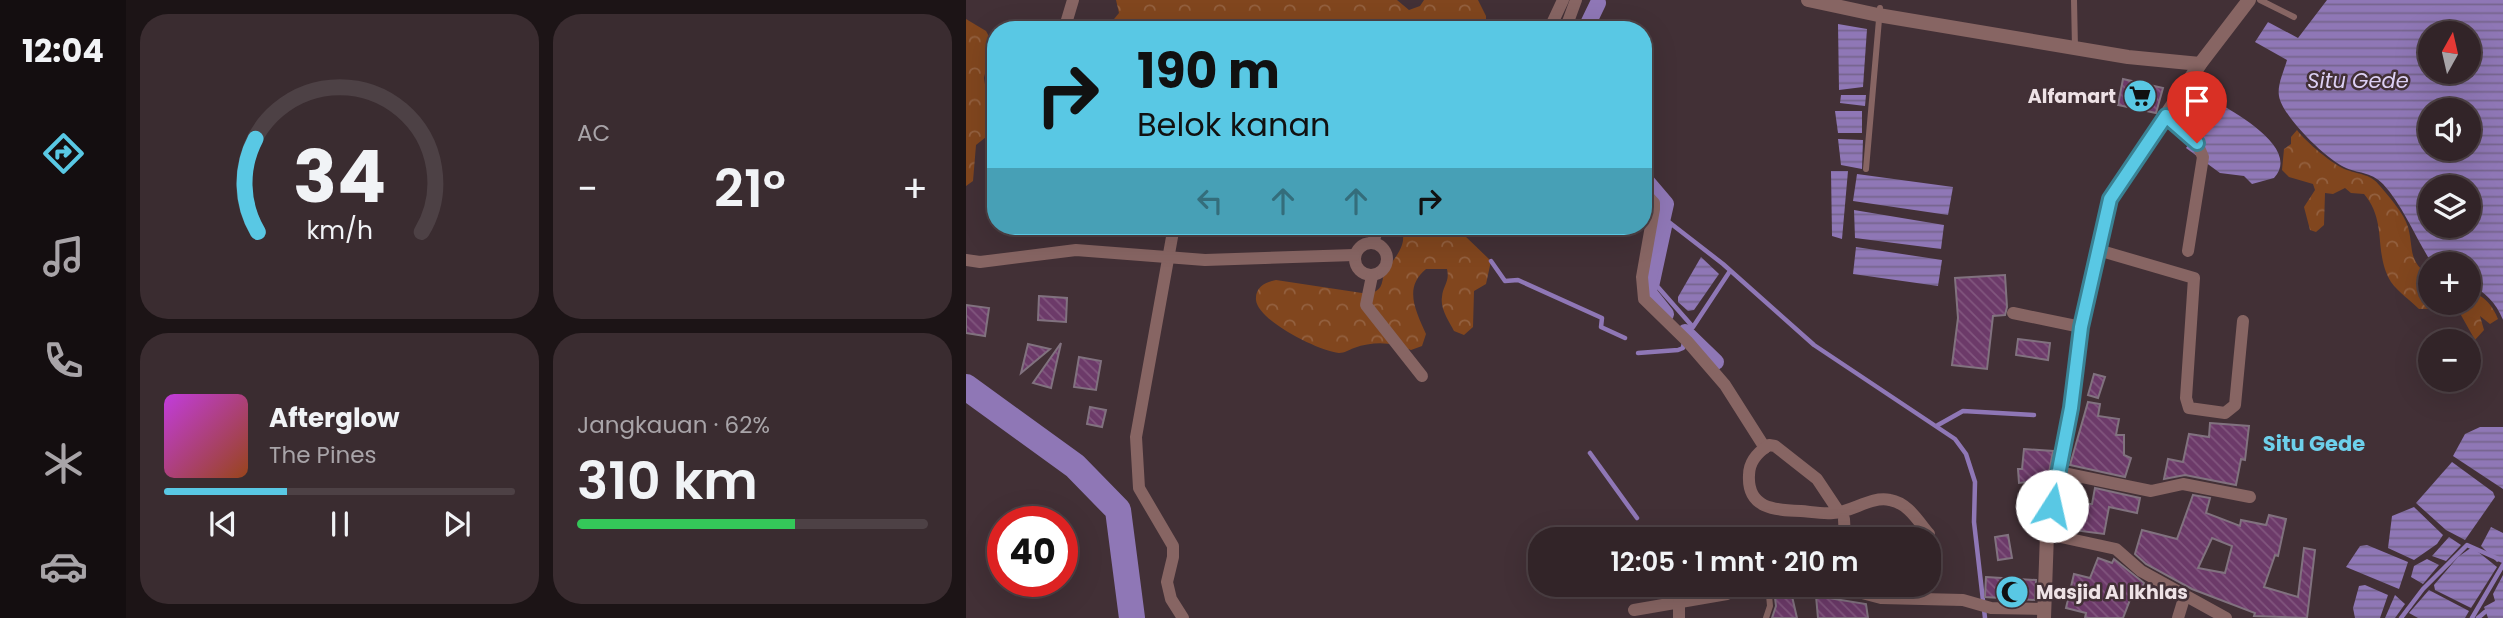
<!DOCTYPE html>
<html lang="id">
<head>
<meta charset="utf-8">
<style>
	:root { --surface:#322428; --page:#3a2c30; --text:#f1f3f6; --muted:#a8a4a8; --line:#4d4145; --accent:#59c8e4 }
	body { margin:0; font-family:Poppins,sans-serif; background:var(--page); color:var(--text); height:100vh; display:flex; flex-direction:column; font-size:26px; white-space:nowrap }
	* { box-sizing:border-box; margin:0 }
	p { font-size:23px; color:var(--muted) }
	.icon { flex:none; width:38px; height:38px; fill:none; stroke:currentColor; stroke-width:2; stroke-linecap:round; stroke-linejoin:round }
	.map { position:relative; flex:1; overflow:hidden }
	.details { display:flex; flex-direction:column; gap:14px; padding:14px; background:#1c1416; width:840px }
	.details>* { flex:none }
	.guide { position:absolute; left:21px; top:21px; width:665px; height:214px; border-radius:28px; box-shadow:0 7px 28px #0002,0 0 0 2px var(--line); background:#59c8e4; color:#111; overflow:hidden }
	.needle { width:46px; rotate:8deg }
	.controls { position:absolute; left:1452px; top:21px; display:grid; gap:14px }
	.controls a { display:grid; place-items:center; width:63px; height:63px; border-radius:50%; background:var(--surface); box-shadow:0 7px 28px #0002,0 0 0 2px var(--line); font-size:35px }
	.speed { position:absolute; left:21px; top:506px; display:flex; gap:14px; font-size:35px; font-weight:700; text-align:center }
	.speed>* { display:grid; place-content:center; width:91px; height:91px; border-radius:50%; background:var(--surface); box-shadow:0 7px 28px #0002,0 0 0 2px var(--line); line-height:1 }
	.speed .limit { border:10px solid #d22; background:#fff; color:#111 }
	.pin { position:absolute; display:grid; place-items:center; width:60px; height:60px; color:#fff; margin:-72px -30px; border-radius:50% 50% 50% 0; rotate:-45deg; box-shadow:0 0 7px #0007 }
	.pin .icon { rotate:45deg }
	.me { position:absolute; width:77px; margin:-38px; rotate:10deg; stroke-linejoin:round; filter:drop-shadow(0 0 5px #0008) }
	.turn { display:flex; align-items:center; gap:24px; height:147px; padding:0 35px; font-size:32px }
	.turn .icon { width:91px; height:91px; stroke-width:2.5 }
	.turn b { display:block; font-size:49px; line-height:60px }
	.lanes { display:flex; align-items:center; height:66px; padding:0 35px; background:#0003; justify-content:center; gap:35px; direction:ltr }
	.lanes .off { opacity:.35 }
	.big { font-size:52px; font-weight:600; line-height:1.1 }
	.details .widget { flex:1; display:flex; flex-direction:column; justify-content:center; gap:10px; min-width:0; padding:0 24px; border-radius:28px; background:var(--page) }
	.details .dial { align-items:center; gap:0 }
	.dial svg { height:182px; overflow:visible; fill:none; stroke:var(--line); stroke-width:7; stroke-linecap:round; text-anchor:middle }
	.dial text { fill:var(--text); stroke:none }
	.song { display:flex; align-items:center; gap:21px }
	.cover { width:84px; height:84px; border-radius:10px; background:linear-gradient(135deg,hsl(290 70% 55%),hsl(20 70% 35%)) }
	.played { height:7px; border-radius:4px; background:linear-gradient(90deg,var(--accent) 35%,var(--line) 35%) }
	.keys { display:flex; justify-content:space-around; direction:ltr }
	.heat { display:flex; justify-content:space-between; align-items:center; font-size:38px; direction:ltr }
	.charge { height:10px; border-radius:5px; background:linear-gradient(90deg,#34c759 62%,var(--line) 0) }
	.details .tiles { flex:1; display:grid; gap:14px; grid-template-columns:repeat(2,1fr) }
	.trip { position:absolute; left:562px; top:527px; width:413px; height:70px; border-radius:28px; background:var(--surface); box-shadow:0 7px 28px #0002,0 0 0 2px var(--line); font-weight:600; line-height:70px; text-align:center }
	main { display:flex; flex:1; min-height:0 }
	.dock { display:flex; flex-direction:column; width:126px; justify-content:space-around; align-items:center; background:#140e10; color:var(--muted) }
	.dock .icon { width:49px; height:49px }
	.dock .selected { color:var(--accent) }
	.dock b { font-size:32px; color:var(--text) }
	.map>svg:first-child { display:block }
	.forest { fill:url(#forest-crowns) }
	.water { fill:url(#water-rules); fill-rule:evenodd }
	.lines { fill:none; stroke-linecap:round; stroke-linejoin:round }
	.stream { stroke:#8f77b6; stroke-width:4.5 }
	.canal { stroke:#8f77b6; stroke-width:16 }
	.river { stroke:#8f77b6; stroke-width:26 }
	.building { fill:url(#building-back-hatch); stroke:#81727f; stroke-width:2; fill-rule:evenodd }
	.service { stroke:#876563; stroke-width:6 }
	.minor { stroke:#876563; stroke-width:12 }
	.tertiary { stroke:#876563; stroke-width:14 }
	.route-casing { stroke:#3a8294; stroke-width:18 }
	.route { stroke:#59c8e4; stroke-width:12 }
	.labels { text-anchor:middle; stroke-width:5; stroke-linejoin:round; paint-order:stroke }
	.poi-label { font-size:19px; font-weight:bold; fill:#eee2e6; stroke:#423036; text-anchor:end }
	.water-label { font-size:21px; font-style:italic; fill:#dcd0f4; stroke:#423036 }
	.neighbourhood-label { font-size:21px; font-weight:bold; fill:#6dd0eb; stroke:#423036 }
</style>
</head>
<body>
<main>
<nav class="dock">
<b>12:04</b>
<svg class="icon selected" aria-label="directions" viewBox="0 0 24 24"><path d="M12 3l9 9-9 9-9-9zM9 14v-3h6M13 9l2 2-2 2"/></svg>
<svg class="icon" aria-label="music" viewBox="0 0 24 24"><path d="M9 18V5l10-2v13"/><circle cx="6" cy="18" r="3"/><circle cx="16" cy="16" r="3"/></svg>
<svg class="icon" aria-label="phone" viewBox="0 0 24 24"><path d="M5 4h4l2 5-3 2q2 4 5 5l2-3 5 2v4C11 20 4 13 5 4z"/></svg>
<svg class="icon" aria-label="climate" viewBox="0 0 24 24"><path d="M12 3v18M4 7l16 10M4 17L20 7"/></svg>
<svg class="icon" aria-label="car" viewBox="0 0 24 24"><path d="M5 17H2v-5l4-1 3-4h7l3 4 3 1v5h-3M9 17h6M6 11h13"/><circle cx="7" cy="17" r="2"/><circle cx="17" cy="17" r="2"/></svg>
</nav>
<section class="details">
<div class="tiles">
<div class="widget dial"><svg viewBox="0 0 100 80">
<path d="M14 69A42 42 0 1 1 86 69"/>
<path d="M14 69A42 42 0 0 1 13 28" stroke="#59c8e4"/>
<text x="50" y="56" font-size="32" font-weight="700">34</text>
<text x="50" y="72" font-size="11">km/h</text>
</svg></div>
<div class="widget"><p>AC</p>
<div class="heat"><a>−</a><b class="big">21°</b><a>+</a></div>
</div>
<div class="widget">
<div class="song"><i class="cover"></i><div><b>Afterglow</b><p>The Pines</p></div></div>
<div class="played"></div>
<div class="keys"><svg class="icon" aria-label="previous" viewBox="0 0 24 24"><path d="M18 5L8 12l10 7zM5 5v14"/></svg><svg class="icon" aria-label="pause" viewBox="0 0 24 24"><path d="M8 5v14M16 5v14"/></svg><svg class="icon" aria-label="next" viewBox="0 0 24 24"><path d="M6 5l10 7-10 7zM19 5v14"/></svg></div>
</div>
<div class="widget"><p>Jangkauan · 62%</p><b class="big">310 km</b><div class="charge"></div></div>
</div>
</section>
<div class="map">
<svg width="1537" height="618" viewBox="0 0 1537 618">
	<defs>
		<pattern id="forest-crowns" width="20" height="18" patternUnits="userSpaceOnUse" patternTransform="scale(1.75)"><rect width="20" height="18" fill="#81461e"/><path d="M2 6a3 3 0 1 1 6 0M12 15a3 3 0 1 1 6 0" fill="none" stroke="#93603f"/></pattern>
		<pattern id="water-rules" width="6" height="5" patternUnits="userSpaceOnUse" patternTransform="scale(1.75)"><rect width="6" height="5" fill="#8f77b6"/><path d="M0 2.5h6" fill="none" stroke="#76658e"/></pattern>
		<pattern id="building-back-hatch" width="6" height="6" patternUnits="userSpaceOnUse" patternTransform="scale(1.75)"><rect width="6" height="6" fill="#6c3a69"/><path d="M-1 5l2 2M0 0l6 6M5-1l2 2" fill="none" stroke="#81567e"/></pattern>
	</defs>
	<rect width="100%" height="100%" fill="#423036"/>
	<!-- forest -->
	<g class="forest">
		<polygon points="150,0 431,0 443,10 454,6 458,0 512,0 520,16 520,28 139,30 153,13"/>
		<polygon points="0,19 20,31 26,42 18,78 20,91 30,104 30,137 20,137 10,145 7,181 0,186"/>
		<path d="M1331,130C1339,141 1368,166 1381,170C1395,175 1405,174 1414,186C1423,197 1438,213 1442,227C1448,249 1441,261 1465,277V303H1503V293C1517,292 1528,308 1532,319L1524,324L1514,316L1518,330L1509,340L1491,308L1453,309C1445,301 1432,292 1425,282C1407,253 1422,222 1398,194L1385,193L1379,188L1367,194L1359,193L1358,225L1350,232L1344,230L1338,207L1349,190L1347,184L1323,177L1316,170L1318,149L1325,144V137Z"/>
		<path d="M434,226H496L498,235L525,261L520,284L508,291L507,327L498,335L488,331C483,321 474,309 476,297C477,285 484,282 481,269H460C437,288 450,311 460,334L456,346L445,350C426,342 408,341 388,348C382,350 379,353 373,353C353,351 292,321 290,300C289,287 299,282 310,280L396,293C400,293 404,293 408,292C418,288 415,280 419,273C428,257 444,245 434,226Z"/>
	</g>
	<!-- water -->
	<g class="water">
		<path d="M1361,0H1537V320C1530,302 1519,293 1503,283V264H1471L1462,257C1448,234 1435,203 1417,184C1404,171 1392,174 1378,167C1360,159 1316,116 1313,96C1311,85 1318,71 1321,60L1289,42L1302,22L1332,38ZM1465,33H1503V72H1465ZM1465,110H1503V149H1465ZM1465,187H1503V226H1465Z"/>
		<polygon points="872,24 901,29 897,87 873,90"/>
		<polygon points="875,95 900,95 899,106 874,103"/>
		<path d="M1251,102C1271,114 1335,149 1308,178L1286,184L1278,176L1254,173L1220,148Z"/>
		<polygon points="869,111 896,111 896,133 872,133"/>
		<polygon points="872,139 897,140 896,169 875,165"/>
		<polygon points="865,171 882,171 876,239 866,236"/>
		<polygon points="891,174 987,187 982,215 887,201"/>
		<polygon points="888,210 978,225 975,249 889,238"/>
		<polygon points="890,247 976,260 972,286 887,274"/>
		<polygon points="735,257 753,274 728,310 722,311 712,302 712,297"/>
		<polygon points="1514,427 1537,427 1537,489 1487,456 1499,434"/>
		<polygon points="1486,462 1527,492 1529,497 1499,540 1480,530 1450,503"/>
		<polygon points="1448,507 1477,535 1471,544 1448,560 1422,548 1426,516"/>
		<polygon points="1525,527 1537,533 1537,559 1531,562 1515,546"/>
		<polygon points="1483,537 1495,545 1480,561 1466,556"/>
		<polygon points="1401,545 1442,562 1433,589 1380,567 1394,546"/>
		<polygon points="1506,547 1531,567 1505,608 1469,590 1468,585 1492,557"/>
		<polygon points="1461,559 1473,565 1457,584 1445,577 1448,566"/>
		<polygon points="1537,575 1537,618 1522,618 1518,607 1529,601 1527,594"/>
		<polygon points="1399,585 1422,595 1414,618 1389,618 1387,608 1393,586"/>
		<polygon points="1463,590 1503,611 1499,618 1452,618 1443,613"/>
		<polygon points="1429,595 1439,604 1429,618 1419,618"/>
	</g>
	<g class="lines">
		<!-- stream -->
		<g class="stream">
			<polyline points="677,202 757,264 848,345 989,439 1000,454 1009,482 1008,522 1019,618"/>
			<polyline points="704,226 691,286 727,327 764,271"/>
			<polyline points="525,261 539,281 552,280 636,318 635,327 659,338"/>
			<polyline points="672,353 712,350 717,348 718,341"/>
			<polyline points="972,425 997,411 1068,415"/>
			<polyline points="624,453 671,518"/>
			<polyline points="1435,618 1457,589 1501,545 1537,561"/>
			<polyline points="1506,618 1537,565"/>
			<polyline points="1512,618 1519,612"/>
		</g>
		<!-- canal -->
		<g class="canal">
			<polyline points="619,30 632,3"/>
			<polyline points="677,177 700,204 682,283 684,294 700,314"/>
			<polyline points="719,332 750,362"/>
		</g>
		<!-- river -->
		<polyline class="river" points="0,387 109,466 152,510 166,618"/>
	</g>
	<!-- building -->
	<g class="building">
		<polygon points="1157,79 1197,88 1190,113 1152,105"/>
		<polygon points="1039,275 1041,307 1039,315 1027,316 1021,369 986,365 992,318 989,278"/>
		<polygon points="73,296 101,298 100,322 72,320"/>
		<polygon points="0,305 23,308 19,336 0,333"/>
		<polygon points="1052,339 1084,343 1082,360 1050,355"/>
		<polygon points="95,343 85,388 67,383"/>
		<polygon points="62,344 84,349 55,373"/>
		<polygon points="113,357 135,361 130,390 108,387"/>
		<polygon points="1128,374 1139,377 1132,398 1122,395"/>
		<polygon points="1122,402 1134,404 1132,416 1153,419 1150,435 1158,435 1158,455 1165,458 1159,477 1104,465"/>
		<polygon points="124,407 140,410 136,427 121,424"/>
		<polygon points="1244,423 1283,426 1279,460 1275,459 1270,485 1219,475 1198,479 1202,459 1217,462 1223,434 1243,437"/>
		<polygon points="1058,449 1087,451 1075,516 1056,512 1061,482 1053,483 1052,469 1056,469"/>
		<polygon points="1129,488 1174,498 1171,513 1143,507 1138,534 1099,529 1101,504 1126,504"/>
		<path d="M1227,495L1244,498L1240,513L1274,526L1275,520L1300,525L1303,515L1320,519L1312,556L1309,555L1298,587L1332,597L1338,548L1349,550L1341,618L1288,616L1289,613L1226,589L1180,564L1169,554L1176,530L1211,539ZM1246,538L1266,546L1259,573L1232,568Z"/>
		<polygon points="1042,535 1046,558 1032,560 1029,537"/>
		<polygon points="1132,558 1146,563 1148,559 1178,583 1173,595 1167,592 1157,618 1119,618 1120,613 1100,608 1108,574 1124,578"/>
		<polygon points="1020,577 1070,580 1069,600 1019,597"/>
		<polygon points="808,590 825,592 831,618 806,618 810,606"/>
		<polygon points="850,596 900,604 902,618 852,618"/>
	</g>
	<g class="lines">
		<!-- service -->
		<g class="service">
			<polyline points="1108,0 1109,48"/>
			<polyline points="1294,0 1328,17"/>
			<polyline points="900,169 914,8"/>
			<polyline points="800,618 804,606 802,584"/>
		</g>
		<!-- minor -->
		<g class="minor">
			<polyline points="98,30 107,0"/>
			<polyline points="583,30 597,0"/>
			<polyline points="599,30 610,0"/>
			<polyline points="1200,116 1231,143 1237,157 1222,251"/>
			<polyline points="677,191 688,203 688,209 676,277 678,299 721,341 759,385 799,448"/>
			<polyline points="208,226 170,437 173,488 207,546 207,557 201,582 205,599 217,618"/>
			<polyline points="407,242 413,226"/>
			<circle cx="405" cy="259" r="16"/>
			<polyline points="1132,250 1228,278 1220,398 1223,408 1259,413 1269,405 1277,321"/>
			<polyline points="0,260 14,262 110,250 239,260 388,255"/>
			<polyline points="406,276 400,305 456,376"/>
			<polyline points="1047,313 1115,327"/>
			<polyline points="1092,472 1185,491 1217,484 1284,497"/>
			<path d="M873,512L851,479L809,446L803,445C792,452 783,462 783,475C781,509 809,510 835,511C846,512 857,514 867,513C887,512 904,496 924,500C942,503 952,521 963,534"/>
			<polyline points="878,519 879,539"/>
			<polyline points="1081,534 1150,549 1175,571 1260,618"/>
			<polyline points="862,584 915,598 997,600 1025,608 1078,609"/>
			<polyline points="668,610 761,594 787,584"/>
			<polyline points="713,618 713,602"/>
			<polyline points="1212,618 1219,595"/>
		</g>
		<!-- tertiary -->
		<g class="tertiary">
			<polyline points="842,0 912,15 1162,57 1234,64"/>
			<polyline points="1078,618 1081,534 1105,408 1115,327 1144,199 1234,64 1283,0"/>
		</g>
	</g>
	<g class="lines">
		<defs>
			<polyline id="route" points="1086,506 1105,408 1115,327 1144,199 1200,116 1231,143"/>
		</defs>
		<!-- route casing -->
		<use href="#route" class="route-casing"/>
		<!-- route -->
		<use href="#route" class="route"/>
	</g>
	<!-- icons -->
	<defs>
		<symbol id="supermarket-disc" viewBox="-11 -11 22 22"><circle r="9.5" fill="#59c8e4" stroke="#423036"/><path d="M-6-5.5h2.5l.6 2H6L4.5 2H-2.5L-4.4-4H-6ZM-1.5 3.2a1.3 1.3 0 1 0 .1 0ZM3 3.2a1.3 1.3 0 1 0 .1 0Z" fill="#111"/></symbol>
		<symbol id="mosque-disc" viewBox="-11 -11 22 22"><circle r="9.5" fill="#59c8e4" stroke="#423036"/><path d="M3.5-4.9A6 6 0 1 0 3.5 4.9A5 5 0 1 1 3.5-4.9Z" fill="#111"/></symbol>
	</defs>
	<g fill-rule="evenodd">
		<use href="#supermarket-disc" x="1155" y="77" width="38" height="38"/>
		<use href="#mosque-disc" x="1027" y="573" width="38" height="38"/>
	</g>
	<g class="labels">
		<!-- poi labels -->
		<g class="poi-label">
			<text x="1150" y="103">Alfamart</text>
			<text x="1070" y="599" text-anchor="start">Masjid Al Ikhlas</text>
		</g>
		<!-- water labels -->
		<g class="water-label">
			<text x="1392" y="88">Situ Gede</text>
		</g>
		<!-- neighbourhood labels -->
		<g class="neighbourhood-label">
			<text x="1348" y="451">Situ Gede</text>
		</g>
	</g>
</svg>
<div class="controls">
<a><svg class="needle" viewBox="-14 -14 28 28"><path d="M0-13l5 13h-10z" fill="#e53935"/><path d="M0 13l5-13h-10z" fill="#a8a4a8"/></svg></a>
<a><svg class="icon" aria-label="sound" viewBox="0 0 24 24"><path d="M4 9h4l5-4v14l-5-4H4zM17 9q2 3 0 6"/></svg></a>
<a><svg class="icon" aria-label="layers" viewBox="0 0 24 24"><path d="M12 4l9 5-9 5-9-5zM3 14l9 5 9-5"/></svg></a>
<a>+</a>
<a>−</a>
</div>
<div class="speed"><div class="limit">40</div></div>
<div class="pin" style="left:1231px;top:143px;background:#d93025"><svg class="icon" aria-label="arrive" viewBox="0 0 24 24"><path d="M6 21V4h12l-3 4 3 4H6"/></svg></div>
<svg class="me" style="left:1086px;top:506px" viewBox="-20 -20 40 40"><circle r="19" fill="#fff"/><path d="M0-13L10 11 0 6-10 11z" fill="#59c8e4"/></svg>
<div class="trip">12:05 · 1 mnt · 210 m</div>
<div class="guide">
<div class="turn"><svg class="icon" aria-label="right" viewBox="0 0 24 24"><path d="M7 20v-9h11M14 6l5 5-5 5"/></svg><div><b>190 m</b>Belok kanan</div></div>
<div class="lanes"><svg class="icon off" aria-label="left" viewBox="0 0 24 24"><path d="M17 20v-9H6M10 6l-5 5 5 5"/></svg><svg class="icon off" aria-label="ahead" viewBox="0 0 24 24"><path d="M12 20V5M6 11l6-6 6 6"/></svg><svg class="icon off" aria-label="ahead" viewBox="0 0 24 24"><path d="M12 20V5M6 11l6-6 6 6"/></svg><svg class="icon" aria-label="right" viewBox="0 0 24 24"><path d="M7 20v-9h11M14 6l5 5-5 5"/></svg></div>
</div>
</div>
</main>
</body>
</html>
